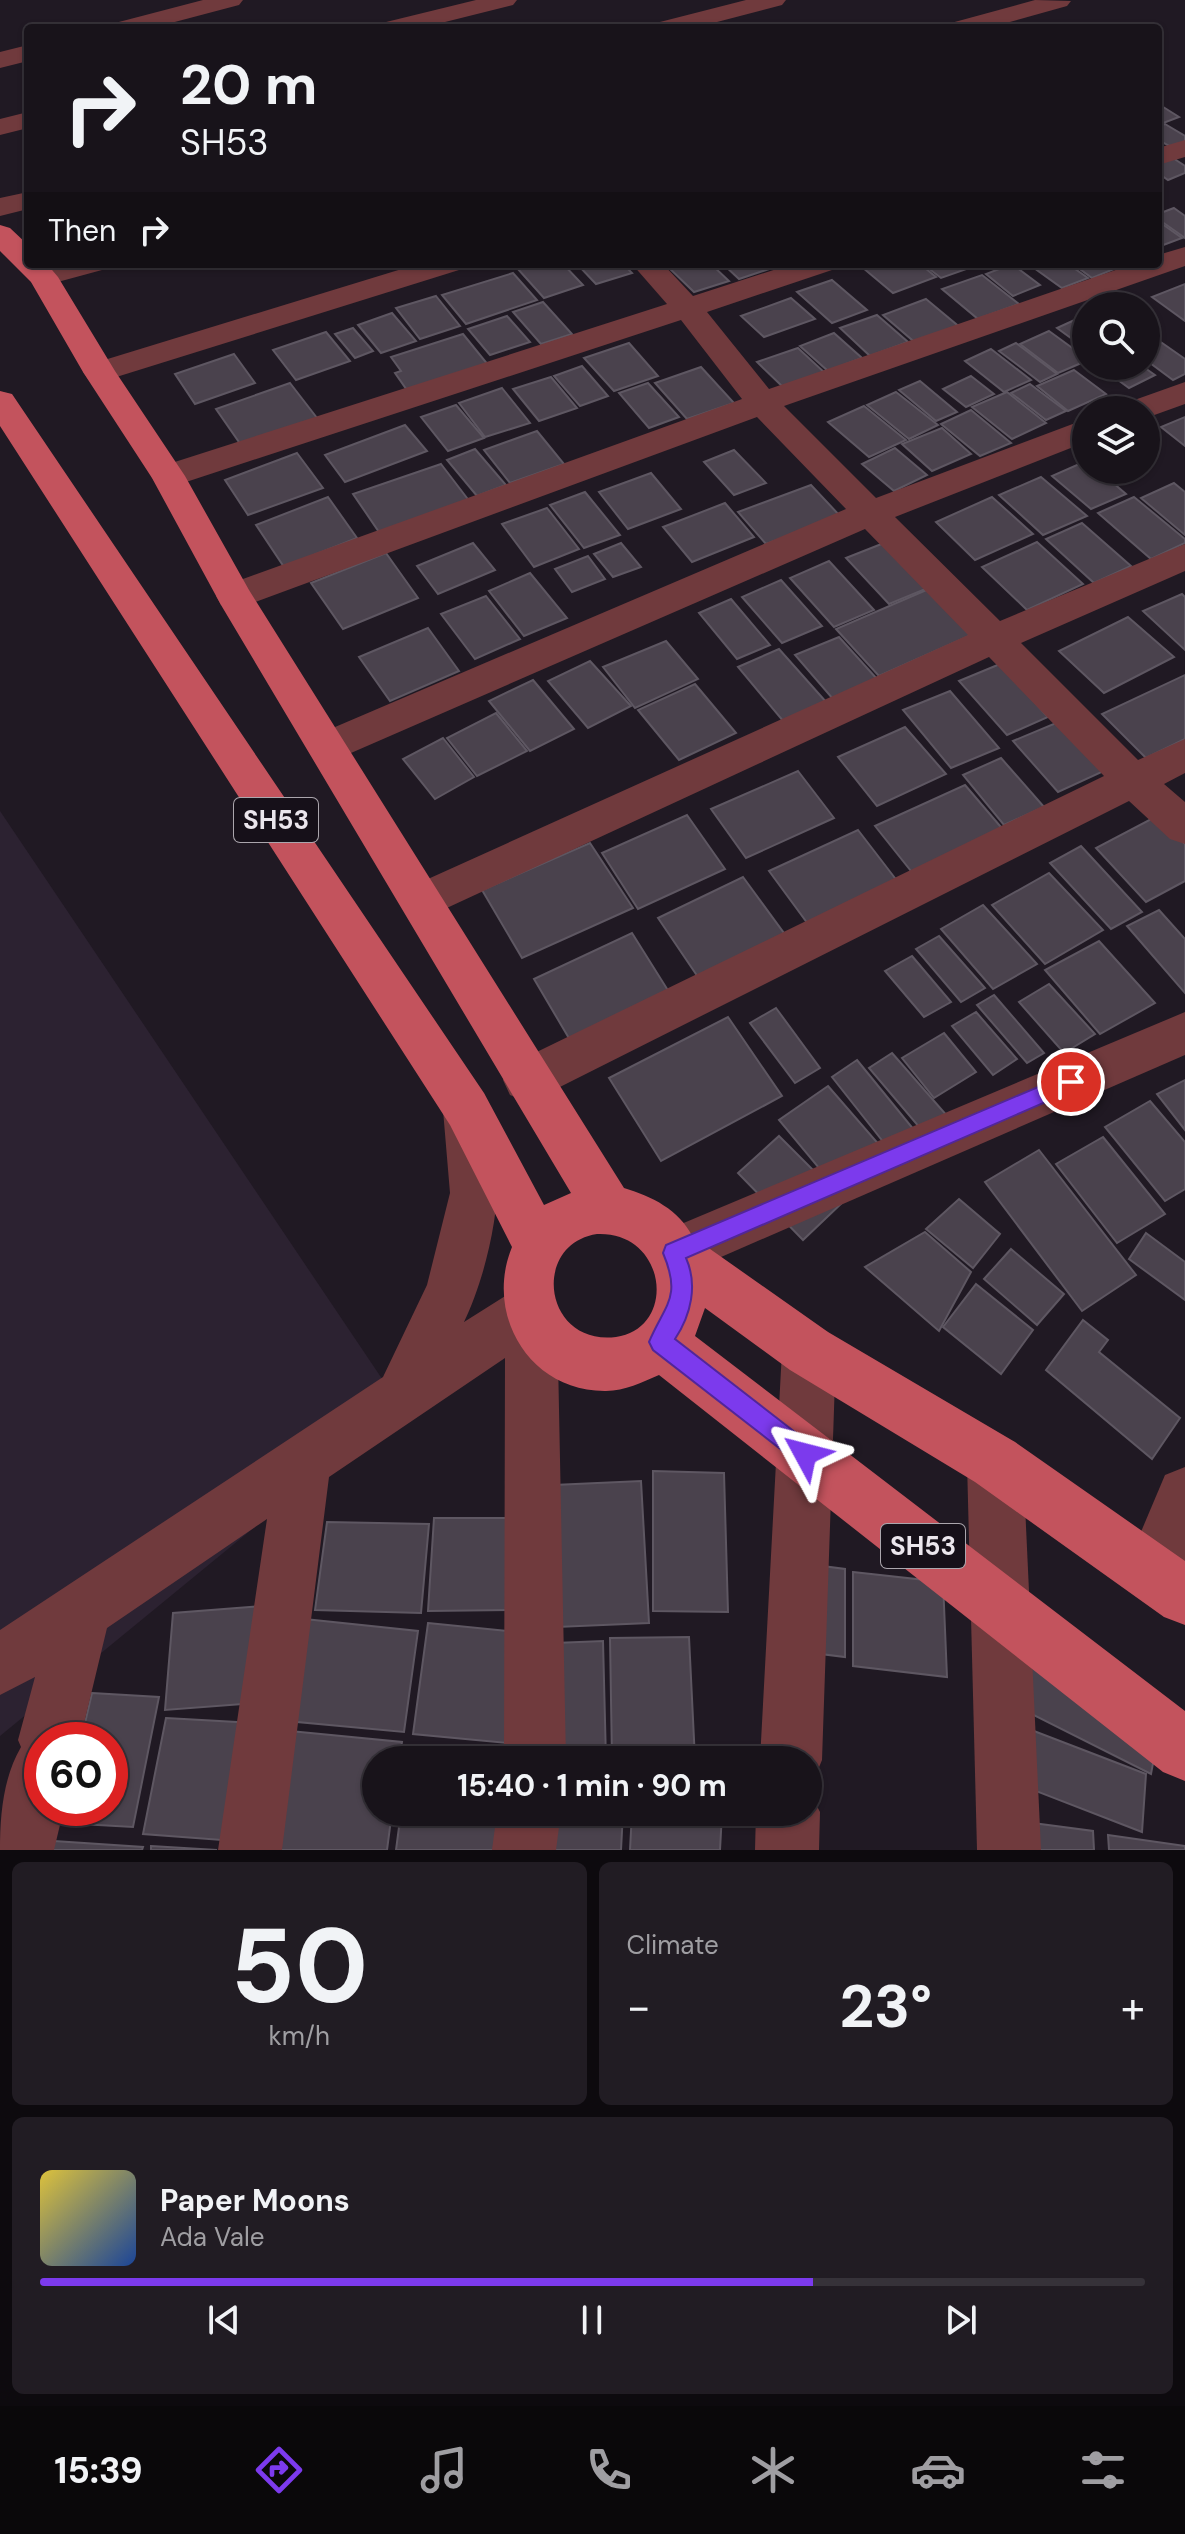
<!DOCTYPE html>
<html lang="en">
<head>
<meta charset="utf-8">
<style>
	:root { --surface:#18131a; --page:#211c23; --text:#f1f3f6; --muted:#9f9ea2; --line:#363239; --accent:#7c3aed }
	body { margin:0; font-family:"DM Sans",sans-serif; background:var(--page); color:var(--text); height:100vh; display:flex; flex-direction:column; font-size:30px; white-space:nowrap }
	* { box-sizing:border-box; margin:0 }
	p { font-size:26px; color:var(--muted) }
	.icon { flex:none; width:44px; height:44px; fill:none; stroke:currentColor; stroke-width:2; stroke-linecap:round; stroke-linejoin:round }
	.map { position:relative; height:1850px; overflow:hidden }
	.details { display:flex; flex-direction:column; gap:12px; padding:12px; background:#0d0a0e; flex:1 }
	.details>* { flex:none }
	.top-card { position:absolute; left:24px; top:24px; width:1138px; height:244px; border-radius:8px; box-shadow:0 2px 6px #0004,0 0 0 2px var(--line); background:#18131a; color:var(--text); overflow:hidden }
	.controls { position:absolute; left:1072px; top:292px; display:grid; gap:16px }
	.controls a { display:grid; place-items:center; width:88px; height:88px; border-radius:50%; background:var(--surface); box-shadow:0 2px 6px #0004,0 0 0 2px var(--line); font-size:40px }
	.speed { position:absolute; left:24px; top:1722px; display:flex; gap:16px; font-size:40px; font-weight:700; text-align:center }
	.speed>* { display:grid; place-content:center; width:104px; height:104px; border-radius:50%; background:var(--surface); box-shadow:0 2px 6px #0004,0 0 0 2px var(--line); line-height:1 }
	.speed .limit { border:12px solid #d22; background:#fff; color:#111 }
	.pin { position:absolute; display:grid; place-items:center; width:68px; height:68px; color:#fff; margin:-34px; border:4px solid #fff; border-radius:50%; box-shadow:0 2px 8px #0007 }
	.me { position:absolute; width:88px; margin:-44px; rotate:308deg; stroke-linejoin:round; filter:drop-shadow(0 0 6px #0008) }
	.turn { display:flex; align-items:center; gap:28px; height:168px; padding:0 24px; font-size:36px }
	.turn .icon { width:104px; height:104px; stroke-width:2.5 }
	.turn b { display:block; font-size:56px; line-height:68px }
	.then { display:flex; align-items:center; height:76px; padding:0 24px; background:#0003; gap:16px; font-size:30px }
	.big { font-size:60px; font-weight:700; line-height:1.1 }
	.details .widget { flex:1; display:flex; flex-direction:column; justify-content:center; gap:12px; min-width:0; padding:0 28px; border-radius:12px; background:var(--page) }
	.details .dial { align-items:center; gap:0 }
	.dial b { font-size:104px; line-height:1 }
	.song { display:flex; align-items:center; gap:24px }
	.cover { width:96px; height:96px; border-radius:12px; background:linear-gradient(135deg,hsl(50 70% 55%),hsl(220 70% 35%)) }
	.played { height:8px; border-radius:4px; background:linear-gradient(90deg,var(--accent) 70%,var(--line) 70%) }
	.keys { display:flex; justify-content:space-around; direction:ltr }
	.heat { display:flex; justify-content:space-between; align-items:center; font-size:44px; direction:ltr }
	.details .tiles { flex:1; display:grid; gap:12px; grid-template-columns:1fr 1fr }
	.widget:last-child { grid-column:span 2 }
	.trip { position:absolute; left:362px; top:1746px; width:460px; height:80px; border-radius:40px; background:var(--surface); box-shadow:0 2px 6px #0004,0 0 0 2px var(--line); font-weight:700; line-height:80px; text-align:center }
	.tab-bar { display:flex; height:128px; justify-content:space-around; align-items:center; background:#0a080a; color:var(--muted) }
	.tab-bar .icon { width:56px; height:56px }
	.tab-bar .current { color:var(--accent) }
	.tab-bar b { font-size:36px; color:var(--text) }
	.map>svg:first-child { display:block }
	.built { fill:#2c2231 }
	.building { fill:#4a424d; stroke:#5e5762; stroke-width:2 }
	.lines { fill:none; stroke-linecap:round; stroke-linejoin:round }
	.minor { fill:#703a3d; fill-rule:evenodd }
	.major { fill:#c3535d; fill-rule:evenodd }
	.route { fill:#7c3aed; stroke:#51269a; stroke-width:2 }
	.labels { text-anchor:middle; stroke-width:8; stroke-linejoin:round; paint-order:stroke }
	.shield { fill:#161019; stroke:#aba6ad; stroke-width:2 }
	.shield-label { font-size:26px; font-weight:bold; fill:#ebe6ed }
</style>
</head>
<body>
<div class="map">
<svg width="1185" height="1850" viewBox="0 0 1185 1850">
	<rect width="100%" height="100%" fill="#201923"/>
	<!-- built -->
	<polygon class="built" points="0,811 401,1407 0,1736"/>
	<!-- building -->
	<g class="building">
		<polygon points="1160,105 1179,117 1158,125"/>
		<polygon points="1165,124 1185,136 1185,143 1173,148 1158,140 1158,127"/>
		<polygon points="1173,158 1185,166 1185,173 1168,180 1158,173 1158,164"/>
		<polygon points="1174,208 1185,216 1185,238 1158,219 1158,214"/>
		<polygon points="1158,221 1182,238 1158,247"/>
		<polygon points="531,264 563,264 583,285 544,298 517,268"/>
		<polygon points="577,264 623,264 632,273 596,284"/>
		<polygon points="665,264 711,264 729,281 694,292"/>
		<polygon points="723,264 768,264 772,268 739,279"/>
		<polygon points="875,264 920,264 936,277 893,293 863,268"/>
		<polygon points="923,264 972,264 975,266 941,278"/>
		<polygon points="1012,264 1040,285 1013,296 986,274"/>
		<polygon points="1044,264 1068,264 1088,278 1062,288 1034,268"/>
		<polygon points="1073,264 1115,264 1119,267 1092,278"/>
		<polygon points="513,273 537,300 466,324 442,295"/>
		<polygon points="982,275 1019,304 978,319 942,289"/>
		<polygon points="832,280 867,310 832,323 797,292"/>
		<polygon points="1185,284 1185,321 1152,297"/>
		<polygon points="436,296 460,326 420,339 396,308"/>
		<polygon points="791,298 815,319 764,337 741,316"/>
		<polygon points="926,299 962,329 918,345 883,315"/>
		<polygon points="543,302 572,334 541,344 513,312"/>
		<polygon points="392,313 416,341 381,353 358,325"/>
		<polygon points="877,315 908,342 870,356 840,328"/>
		<polygon points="507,316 530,342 490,355 468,329"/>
		<polygon points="1079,318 1086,323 1086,349 1057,328"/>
		<polygon points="353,328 373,351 355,358 335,334"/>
		<polygon points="1049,331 1086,358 1086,361 1058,373 1020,344"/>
		<polygon points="326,332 350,361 296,380 273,350"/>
		<polygon points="834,333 862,358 828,371 800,346"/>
		<polygon points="463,334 489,366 409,393 395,373 401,371 391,357"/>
		<polygon points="1155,338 1185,359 1185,374 1173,380 1146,360 1146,343"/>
		<polygon points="629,343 658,376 614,391 584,358"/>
		<polygon points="1016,343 1057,374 1040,382 999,351"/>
		<polygon points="798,348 825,373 784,388 757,362"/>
		<polygon points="991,349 1031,380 1004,392 965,361"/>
		<polygon points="234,354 255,383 195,404 175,374"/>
		<polygon points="582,366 608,396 580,406 554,376"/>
		<polygon points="1099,366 1142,366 1155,375 1129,388"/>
		<polygon points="701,367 734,403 687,419 655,383"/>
		<polygon points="1074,370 1106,394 1068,411 1037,386"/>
		<polygon points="971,376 994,394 966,407 943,389"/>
		<polygon points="551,377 577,408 539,421 513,389"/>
		<polygon points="920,381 957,412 936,421 899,390"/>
		<polygon points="290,383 317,418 241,445 216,409"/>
		<polygon points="648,383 679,417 649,428 619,393"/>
		<polygon points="1030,384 1066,411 1046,420 1011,393"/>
		<polygon points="502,388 530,423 485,437 459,403"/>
		<polygon points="896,392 938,425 909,439 867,405"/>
		<polygon points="1007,392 1046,423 1012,439 972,407"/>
		<polygon points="456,405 484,438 448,451 421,417"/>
		<polygon points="864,406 906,440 869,457 828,422"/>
		<polygon points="971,410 1011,443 980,456 941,424"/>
		<polygon points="1185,417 1185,446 1161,427"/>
		<polygon points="405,425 427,451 345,482 325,455"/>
		<polygon points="942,428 971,454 932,471 902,444"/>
		<polygon points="537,431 564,464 510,483 484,450"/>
		<polygon points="895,448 927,475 894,491 862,464"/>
		<polygon points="475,449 506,485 477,496 447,460"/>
		<polygon points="734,450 766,483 734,495 704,462"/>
		<polygon points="297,453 323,488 248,515 225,480"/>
		<polygon points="1086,461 1086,470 1098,470 1126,494 1091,509 1052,476"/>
		<polygon points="441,464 470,502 381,535 353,494"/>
		<polygon points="651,473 681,509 628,529 599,492"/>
		<polygon points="1041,477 1087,516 1043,535 999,495"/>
		<polygon points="1174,483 1185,492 1185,535 1141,498"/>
		<polygon points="811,485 841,517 766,544 738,512"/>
		<polygon points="585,492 620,535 584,548 550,505"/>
		<polygon points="328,497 357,538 284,567 256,525"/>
		<polygon points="992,497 1033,534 975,560 936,522"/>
		<polygon points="1134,497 1185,539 1185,543 1151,559 1098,513"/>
		<polygon points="725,503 754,537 692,562 663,527"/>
		<polygon points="547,508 579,549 534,567 502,524"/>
		<polygon points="1082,523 1131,566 1094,583 1046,539"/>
		<polygon points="1037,542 1083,584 1027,610 982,567"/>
		<polygon points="473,543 495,570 438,594 417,566"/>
		<polygon points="621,543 641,567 613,577 594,554"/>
		<polygon points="884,543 928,588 889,604 846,558"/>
		<polygon points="386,553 418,598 343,629 311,583"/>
		<polygon points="588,556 605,579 572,592 555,569"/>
		<polygon points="829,561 874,610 834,627 790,578"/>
		<polygon points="530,573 567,618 524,636 489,591"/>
		<polygon points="781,580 822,626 782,643 742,597"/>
		<polygon points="931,588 976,633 879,676 836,629"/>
		<polygon points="1182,594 1185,597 1185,650 1143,611"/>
		<polygon points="486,596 520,639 475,659 441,614"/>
		<polygon points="731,599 770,645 737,659 699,613"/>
		<polygon points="1128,617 1174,657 1104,693 1059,651"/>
		<polygon points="428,628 459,671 390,701 359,657"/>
		<polygon points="839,637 877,679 833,699 795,655"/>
		<polygon points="666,641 698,679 635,708 603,667"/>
		<polygon points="779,649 827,703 784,722 738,667"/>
		<polygon points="590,661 631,706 588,728 548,681"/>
		<polygon points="1000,664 1048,717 1007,735 959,681"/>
		<polygon points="1185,675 1185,739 1146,758 1102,714"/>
		<polygon points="533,680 574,729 530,751 489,701"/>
		<polygon points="695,684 736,733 679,760 638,710"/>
		<polygon points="950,691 999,748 951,768 903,710"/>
		<polygon points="496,713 527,751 477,776 447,738"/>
		<polygon points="1061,721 1106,770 1058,792 1013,741"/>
		<polygon points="905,727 946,774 877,806 838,757"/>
		<polygon points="443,738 474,777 435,799 403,759"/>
		<polygon points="1001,758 1044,807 1004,825 963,775"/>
		<polygon points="798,771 834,818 746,858 711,809"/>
		<polygon points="965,785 1006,833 915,876 875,826"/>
		<polygon points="687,815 725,869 638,909 602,853"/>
		<polygon points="1157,816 1185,844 1185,881 1146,902 1096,848"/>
		<polygon points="858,830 898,882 808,924 769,871"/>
		<polygon points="590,843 633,908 522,958 482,890"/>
		<polygon points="1081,846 1142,912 1111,929 1050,863"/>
		<polygon points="1049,873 1103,930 1045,964 992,905"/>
		<polygon points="743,877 789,940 702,983 658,918"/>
		<polygon points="983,905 1037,964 993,989 941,929"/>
		<polygon points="1159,910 1185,939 1185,993 1127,926"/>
		<polygon points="632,933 669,992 570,1040 534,979"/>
		<polygon points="939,936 985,988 961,1002 916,949"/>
		<polygon points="1099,941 1155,1003 1100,1034 1045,970"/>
		<polygon points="912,956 951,1002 924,1017 885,971"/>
		<polygon points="1049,984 1095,1034 1064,1053 1019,1002"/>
		<polygon points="994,995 1044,1053 1027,1063 977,1005"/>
		<polygon points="776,1008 820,1068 795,1083 750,1023"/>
		<polygon points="976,1012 1017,1059 993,1075 952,1026"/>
		<polygon points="728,1017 782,1096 661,1161 609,1078"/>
		<polygon points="944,1033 976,1072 934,1098 902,1058"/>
		<polygon points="892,1053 949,1118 925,1134 869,1068"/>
		<polygon points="857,1060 919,1136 892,1153 832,1077"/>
		<polygon points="1185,1080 1185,1130 1157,1094"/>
		<polygon points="828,1086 888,1155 838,1191 779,1120"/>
		<polygon points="1150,1101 1185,1142 1185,1189 1165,1201 1105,1127"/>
		<polygon points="779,1136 844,1201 803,1240 738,1173"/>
		<polygon points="1103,1137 1165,1214 1117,1243 1056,1164"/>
		<polygon points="1039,1150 1136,1275 1082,1311 985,1182"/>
		<polygon points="959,1199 1000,1234 973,1268 926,1229"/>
		<polygon points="925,1232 971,1272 939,1331 865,1267"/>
		<polygon points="1146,1233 1185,1262 1185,1300 1129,1259"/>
		<polygon points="1011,1249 1064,1294 1037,1325 984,1279"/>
		<polygon points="976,1284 1033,1330 1001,1374 943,1327"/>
		<polygon points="1083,1320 1108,1340 1099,1352 1180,1418 1152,1459 1046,1370"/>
		<polygon points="653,1471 724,1473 728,1612 653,1611"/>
		<polygon points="641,1481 649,1623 557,1627 554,1485"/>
		<polygon points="434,1518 523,1518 521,1610 428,1611"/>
		<polygon points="327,1522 429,1524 421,1613 315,1610"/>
		<polygon points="784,1561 845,1569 845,1657 781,1649"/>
		<polygon points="853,1572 943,1582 947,1677 853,1666"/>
		<polygon points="262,1606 256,1703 165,1710 173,1613"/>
		<polygon points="295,1618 418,1631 404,1732 276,1720"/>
		<polygon points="428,1623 518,1632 507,1743 413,1734"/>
		<polygon points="689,1637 695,1760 612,1760 610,1638"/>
		<polygon points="603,1641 606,1760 555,1760 555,1643"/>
		<polygon points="1004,1645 1157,1742 1151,1774 992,1694"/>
		<polygon points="92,1693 159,1697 133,1827 63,1823 66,1808 110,1808 110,1740 81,1740"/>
		<polygon points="166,1718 254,1723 235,1841 143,1834"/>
		<polygon points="1000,1718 1146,1774 1142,1832 992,1774"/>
		<polygon points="290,1731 402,1742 399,1760 376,1760 376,1812 392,1812 387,1850 270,1850"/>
		<polygon points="410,1746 510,1756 509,1760 408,1760"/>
		<polygon points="401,1812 504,1812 500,1850 396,1850"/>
		<polygon points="544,1812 623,1812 621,1850 540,1850"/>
		<polygon points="632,1812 722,1813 720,1850 630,1850"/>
		<polygon points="1003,1819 1093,1831 1094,1850 1005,1850"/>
		<polygon points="1108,1835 1185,1846 1185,1850 1109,1850"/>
		<polygon points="54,1841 143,1847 142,1850 52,1850"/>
		<polygon points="151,1846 217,1850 151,1850"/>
	</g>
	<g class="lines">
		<!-- minor -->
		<g class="minor">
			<polygon points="203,0 243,0 239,5 152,28 112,28 115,23"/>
			<polygon points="476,0 517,0 513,5 421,28 379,28 382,23"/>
			<polygon points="746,0 786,0 782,5 694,28 653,28 656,23"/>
			<polygon points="1035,0 1071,1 1067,6 988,28 948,28 951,23"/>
			<polygon points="28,45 28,61 0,68 0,52"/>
			<polygon points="28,112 28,128 0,135 0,119"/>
			<polygon points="1185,140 1185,157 1158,165 1158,148"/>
			<polygon points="28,192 28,209 0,216 0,198"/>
			<polygon points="1185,247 1185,266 784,406 876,498 1086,419 1086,442 895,517 1000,621 1185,544 1185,571 1021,643 1138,760 1185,739 1185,773 1164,784 1185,802 1185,844 1170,839 1129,801 544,1095 527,1102 510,1095 503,1080 510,1065 1104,776 989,657 423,919 408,914 401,901 408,888 968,635 865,529 328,763 314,758 308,747 314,736 846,509 757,417 247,605 234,609 221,605 216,596 221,587 742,399 681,320 180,484 168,487 156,484 151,476 156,468 667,304 632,264 663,264 693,296 792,264 837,264 832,270 707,312 769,389 1133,264 1158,264 1158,255"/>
			<polygon points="58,264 107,264 102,270 43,286 32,283 28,277 32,271"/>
			<polygon points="418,264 464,264 459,270 110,379 99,382 88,379 83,372 88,365"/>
			<polygon points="1185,382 1185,404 1146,418 1146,410 1122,410 1126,403"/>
			<polygon points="1185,1012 1185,1055 673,1278 655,1271 647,1253 655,1235"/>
			<path d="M467,1088L484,1094C513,1159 493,1261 464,1322L513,1291L531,1283L549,1291L557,1309L566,1760H504L505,1358L329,1477L282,1850H218L267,1519L107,1628L80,1740H42V1808H64L54,1850H0C0,1815 3,1778 21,1747L18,1740L35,1677L0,1695V1630L383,1377L427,1285L450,1193L443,1110L450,1094Z"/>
			<polygon points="809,1324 828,1332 836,1351 822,1760 813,1782 808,1784 808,1760 760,1760 782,1351 790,1332"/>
			<polygon points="995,1434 1015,1442 1023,1462 1041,1850 977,1850 967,1462 975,1442"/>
			<polygon points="1185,1467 1185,1565 1174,1593 1153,1601 1132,1593 1124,1572 1165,1475"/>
			<polygon points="808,1789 820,1812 819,1850 755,1850 756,1812 808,1812"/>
			<polygon points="497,1812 561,1812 556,1850 492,1850"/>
		</g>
		<!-- major -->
		<path class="major" d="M0,225L10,228L28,245V264H47L58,277L115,371L185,476L249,590L624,1188C653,1197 678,1209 693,1237L828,1332L1015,1442L1185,1561V1625L1164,1617L975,1482L790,1370L705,1308L695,1336L1185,1711V1781L1163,1772L659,1375C642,1382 625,1391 606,1391C530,1392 484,1315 512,1247L450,1125L0,426V391L12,394L484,1093L544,1205L571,1193L221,605L152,478L83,372L31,282L0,251ZM597,1234C667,1231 678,1328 616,1337C543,1346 531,1244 597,1234Z"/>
	</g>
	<!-- route -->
	<path class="route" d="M1071,1073L1078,1076L1081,1082L1078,1088L686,1258C698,1285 691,1315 675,1339L813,1446L816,1454L813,1462L805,1465L797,1462L653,1350L649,1342C665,1304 682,1298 663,1253L666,1245Z"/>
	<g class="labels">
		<!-- shield labels -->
		<g class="shield">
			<rect x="234" y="798" width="84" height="44" rx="6"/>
			<rect x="881" y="1524" width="84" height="44" rx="6"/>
		</g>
		<g class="shield-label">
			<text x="276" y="829">SH53</text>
			<text x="923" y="1555">SH53</text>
		</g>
	</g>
</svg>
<div class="controls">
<a><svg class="icon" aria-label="search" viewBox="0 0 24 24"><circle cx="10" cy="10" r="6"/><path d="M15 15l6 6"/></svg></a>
<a><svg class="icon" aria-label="layers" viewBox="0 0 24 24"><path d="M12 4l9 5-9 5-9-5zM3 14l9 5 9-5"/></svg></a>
</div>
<div class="speed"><div class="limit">60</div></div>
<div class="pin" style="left:1071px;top:1082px;background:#d93025"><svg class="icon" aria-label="arrive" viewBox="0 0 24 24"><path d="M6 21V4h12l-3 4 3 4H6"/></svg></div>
<svg class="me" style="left:805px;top:1454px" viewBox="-20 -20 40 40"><path d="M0-17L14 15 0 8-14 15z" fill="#7c3aed" stroke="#fff" stroke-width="4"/></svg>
<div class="trip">15:40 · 1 min · 90 m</div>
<div class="top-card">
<div class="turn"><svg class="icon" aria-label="right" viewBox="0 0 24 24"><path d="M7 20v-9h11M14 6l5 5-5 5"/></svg><div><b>20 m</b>SH53</div></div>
<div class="then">Then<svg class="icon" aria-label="right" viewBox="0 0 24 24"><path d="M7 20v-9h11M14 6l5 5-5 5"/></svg></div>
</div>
</div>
<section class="details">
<div class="tiles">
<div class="widget dial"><b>50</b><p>km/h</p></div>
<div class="widget"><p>Climate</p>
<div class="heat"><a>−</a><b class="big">23°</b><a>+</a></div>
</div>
<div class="widget">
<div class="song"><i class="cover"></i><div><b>Paper Moons</b><p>Ada Vale</p></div></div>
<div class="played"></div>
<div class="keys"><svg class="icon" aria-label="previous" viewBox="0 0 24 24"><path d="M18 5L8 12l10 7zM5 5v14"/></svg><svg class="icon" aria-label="pause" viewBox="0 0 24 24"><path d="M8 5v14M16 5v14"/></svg><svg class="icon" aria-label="next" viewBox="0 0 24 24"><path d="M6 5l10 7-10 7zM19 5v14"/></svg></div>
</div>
</div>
</section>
<nav class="tab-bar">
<b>15:39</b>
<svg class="icon current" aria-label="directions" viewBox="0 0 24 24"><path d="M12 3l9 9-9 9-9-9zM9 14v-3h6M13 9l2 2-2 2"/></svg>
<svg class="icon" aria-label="music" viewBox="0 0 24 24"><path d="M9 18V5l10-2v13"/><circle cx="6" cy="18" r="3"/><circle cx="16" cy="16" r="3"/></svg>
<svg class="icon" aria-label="phone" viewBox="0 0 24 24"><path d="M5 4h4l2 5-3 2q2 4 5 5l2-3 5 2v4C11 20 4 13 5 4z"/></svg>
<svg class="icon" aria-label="climate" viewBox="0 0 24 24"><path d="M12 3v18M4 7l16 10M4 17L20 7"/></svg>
<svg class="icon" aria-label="car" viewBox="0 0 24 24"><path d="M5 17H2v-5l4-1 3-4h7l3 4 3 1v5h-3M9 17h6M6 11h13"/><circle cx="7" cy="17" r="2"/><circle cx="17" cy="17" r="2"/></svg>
<svg class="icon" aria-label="filters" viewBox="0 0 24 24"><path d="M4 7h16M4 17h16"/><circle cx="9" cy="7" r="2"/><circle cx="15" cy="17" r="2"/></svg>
</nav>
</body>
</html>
